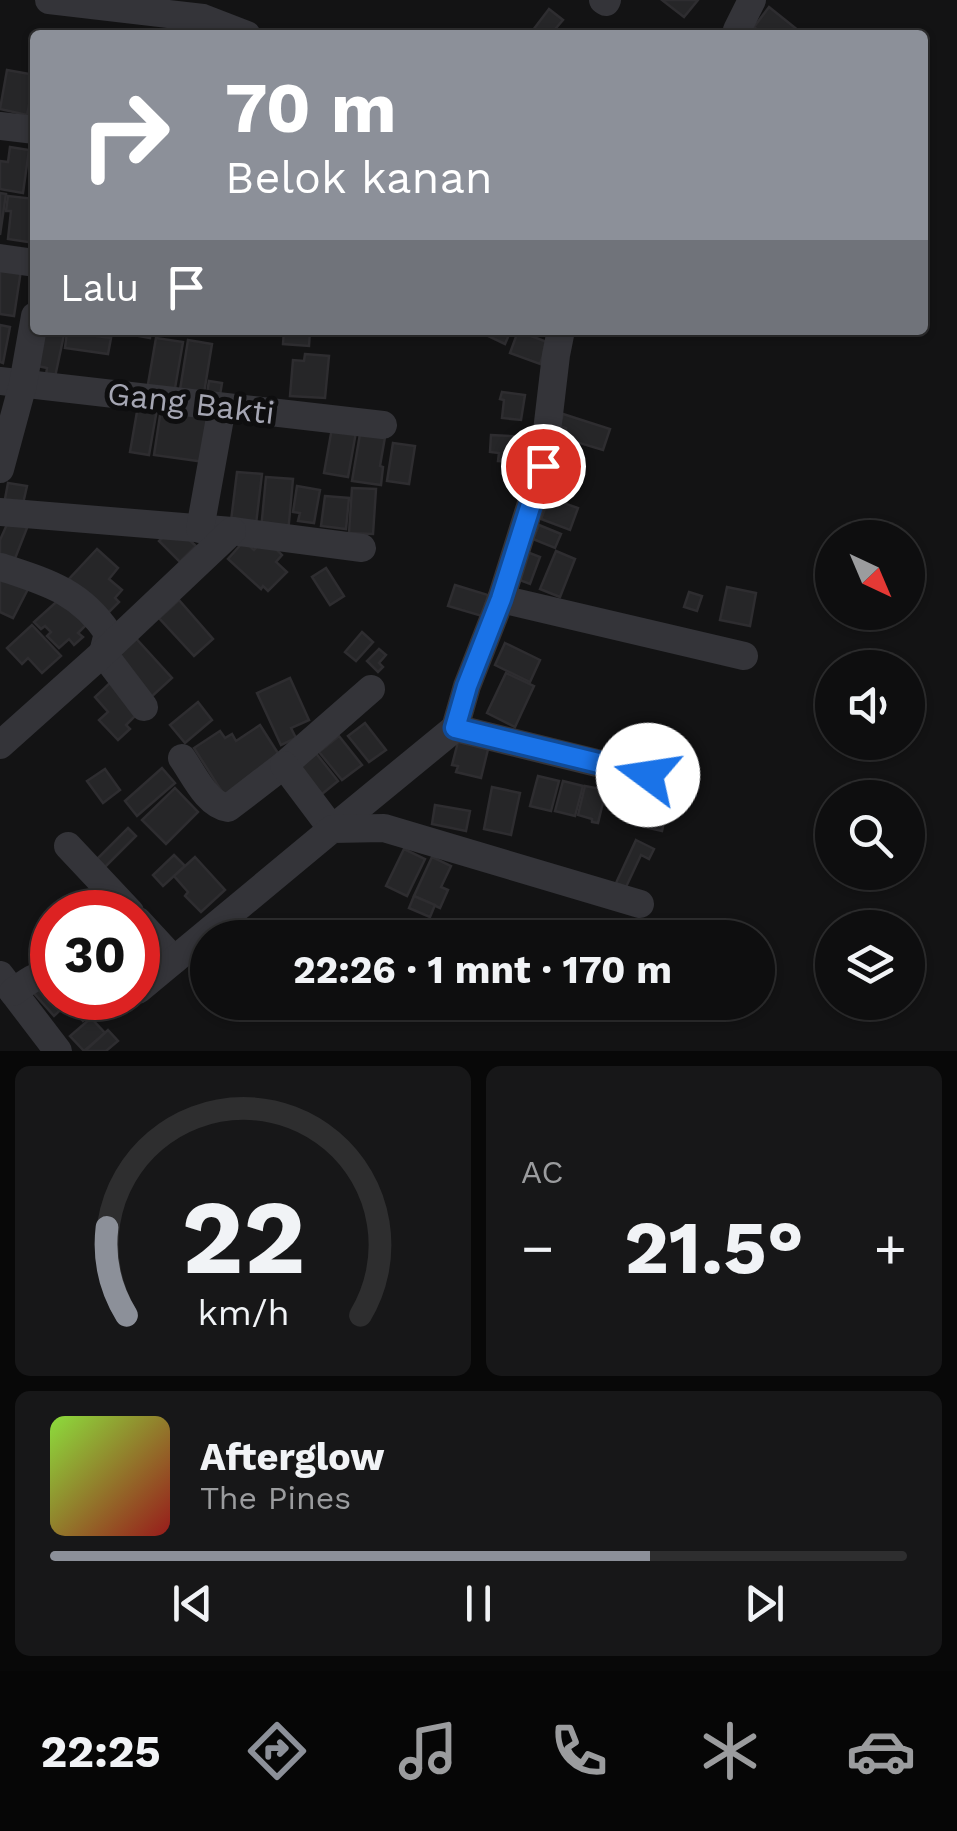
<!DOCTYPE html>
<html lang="id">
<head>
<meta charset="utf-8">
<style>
	:root { --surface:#0e0e0f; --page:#171718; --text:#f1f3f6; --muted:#9b9c9e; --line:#2e2e2f; --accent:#8c9099 }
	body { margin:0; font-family:"Work Sans",sans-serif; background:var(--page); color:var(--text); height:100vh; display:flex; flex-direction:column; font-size:38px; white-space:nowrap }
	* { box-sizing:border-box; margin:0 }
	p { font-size:32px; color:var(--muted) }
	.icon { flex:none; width:55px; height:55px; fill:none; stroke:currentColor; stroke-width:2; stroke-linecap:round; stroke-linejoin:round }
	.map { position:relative; height:1051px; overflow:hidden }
	.details { display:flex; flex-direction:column; gap:15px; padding:15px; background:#080808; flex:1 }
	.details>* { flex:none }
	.banner { position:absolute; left:30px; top:30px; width:898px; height:305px; border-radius:10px; box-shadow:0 2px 8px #0004,0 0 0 2px var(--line); background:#8c9099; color:#fff; overflow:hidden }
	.needle { width:65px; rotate:136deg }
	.buttons { position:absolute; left:815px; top:520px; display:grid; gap:20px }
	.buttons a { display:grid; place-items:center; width:110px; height:110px; border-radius:50%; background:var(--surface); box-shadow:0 2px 8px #0004,0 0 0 2px var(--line); font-size:50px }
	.speed { position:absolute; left:30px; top:890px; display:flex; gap:20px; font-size:50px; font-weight:700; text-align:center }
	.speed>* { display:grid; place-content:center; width:130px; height:130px; border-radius:50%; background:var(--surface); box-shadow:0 2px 8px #0004,0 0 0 2px var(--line); line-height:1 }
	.speed .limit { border:15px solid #d22; background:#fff; color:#111 }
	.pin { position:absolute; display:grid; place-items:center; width:85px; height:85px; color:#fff; margin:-42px; border:5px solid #fff; border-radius:50%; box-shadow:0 2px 10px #0007 }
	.me { position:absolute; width:110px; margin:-55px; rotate:284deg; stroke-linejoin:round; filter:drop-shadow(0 0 8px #0008) }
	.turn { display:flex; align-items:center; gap:35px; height:210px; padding:0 30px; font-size:45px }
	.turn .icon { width:130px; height:130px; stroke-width:2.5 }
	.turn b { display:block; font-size:70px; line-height:85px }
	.then { display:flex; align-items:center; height:95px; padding:0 30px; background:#0003; gap:20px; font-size:38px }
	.big { font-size:75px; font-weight:700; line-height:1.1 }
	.details .card { flex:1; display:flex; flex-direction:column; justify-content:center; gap:15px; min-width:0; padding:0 35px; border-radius:15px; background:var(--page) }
	.details .dial { align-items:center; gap:0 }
	.dial svg { height:260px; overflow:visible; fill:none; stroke:var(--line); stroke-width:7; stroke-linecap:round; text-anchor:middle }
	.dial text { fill:var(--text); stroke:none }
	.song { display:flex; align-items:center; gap:30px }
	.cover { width:120px; height:120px; border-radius:15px; background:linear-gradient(135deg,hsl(90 70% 55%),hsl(0 70% 35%)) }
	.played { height:10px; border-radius:5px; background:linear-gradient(90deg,var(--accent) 70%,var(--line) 70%) }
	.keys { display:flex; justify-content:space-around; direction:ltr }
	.heat { display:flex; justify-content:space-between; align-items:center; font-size:55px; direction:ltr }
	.details .tiles { flex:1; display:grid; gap:15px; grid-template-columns:1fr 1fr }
	.card:last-child { grid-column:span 2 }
	.trip { position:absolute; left:190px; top:920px; width:585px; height:100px; border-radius:50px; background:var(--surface); box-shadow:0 2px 8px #0004,0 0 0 2px var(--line); font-weight:700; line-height:100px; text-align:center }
	.tab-bar { display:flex; height:160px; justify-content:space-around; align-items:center; background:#060606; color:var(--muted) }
	.tab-bar .icon { width:70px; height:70px }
	.tab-bar .selected { color:var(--accent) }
	.tab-bar b { font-size:45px; color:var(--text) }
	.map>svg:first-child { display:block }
	.building { fill:#262628; stroke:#2e2d30; stroke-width:2.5 }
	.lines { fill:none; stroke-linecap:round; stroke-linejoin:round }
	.minor { stroke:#343439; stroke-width:28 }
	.route-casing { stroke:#114b97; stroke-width:25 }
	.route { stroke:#1a73e8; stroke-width:18 }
	.labels { text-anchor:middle; stroke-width:10; stroke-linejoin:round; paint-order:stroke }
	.street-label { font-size:32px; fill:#a5a6b3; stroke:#0e0e0f }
</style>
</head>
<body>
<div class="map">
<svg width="957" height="1051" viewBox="0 0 957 1051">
	<rect width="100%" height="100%" fill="#131314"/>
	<!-- building -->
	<g class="building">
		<polygon points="662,0 698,0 684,17"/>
		<polygon points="769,7 804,35 764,35 754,27"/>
		<polygon points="549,9 563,20 550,35 539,35 533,30"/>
		<polygon points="7,70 35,75 27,115 0,109"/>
		<polygon points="10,147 29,150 23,193 0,189 0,161 8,162"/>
		<polygon points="0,193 6,194 0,235"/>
		<polygon points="8,196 35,199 35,243 8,239 11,211 6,211"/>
		<polygon points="0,267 21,270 14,316 0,314"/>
		<polygon points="0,325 10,327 3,363 0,362"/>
		<polygon points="40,330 65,330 55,377 46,375 47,368 33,365"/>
		<polygon points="106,330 151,330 150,338"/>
		<polygon points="284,330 310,330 309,346 283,344"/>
		<polygon points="491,330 511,330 505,344 488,336"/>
		<polygon points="518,331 555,345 544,353 540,364 510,353"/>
		<polygon points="67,332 111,338 108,354 65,348"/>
		<polygon points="156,338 183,342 174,394 147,390"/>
		<polygon points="188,340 212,344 204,393 180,390"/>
		<polygon points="305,354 329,356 325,398 290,396 293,360 304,361"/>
		<polygon points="209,381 222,383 219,401 206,399"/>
		<polygon points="502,392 525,395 521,420 502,418 504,400 500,399"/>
		<polygon points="138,406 157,409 149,455 130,452"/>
		<polygon points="161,409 211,416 205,462 154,455"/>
		<polygon points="563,414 610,429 603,450 566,439 567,435 564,434 566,428 559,426"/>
		<polygon points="332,428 356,432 348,477 324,473"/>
		<polygon points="360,434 385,437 380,466 383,467 381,485 352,481"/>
		<polygon points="491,435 528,437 526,463 498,461 499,453 490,452"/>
		<polygon points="393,443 415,446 409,484 387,481"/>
		<polygon points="237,472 262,474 256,524 231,521"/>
		<polygon points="266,477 293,479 288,533 261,530"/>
		<polygon points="8,483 27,486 22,508 4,504"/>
		<polygon points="297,486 320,490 314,523 298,521 300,513 293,512"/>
		<polygon points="352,488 376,489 373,534 349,533"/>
		<polygon points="325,496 349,498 346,529 321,526"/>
		<polygon points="549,498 578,508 570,530 541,519"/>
		<polygon points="9,520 27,528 14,561 0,555 0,540"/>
		<polygon points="539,525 561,534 555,548 533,539"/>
		<polygon points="170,530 182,533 196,546 180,562 159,541"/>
		<polygon points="265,538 282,555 276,562 287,572 268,591 263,586 261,589 228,559 244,541 254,550"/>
		<polygon points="97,549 118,568 109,579 122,590 115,598 119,602 107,614 69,579"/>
		<polygon points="556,551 575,559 560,597 540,589"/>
		<polygon points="527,552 540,557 530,584 517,579"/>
		<polygon points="326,568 344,596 330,605 312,577"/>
		<polygon points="4,573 30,585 13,618 0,612 0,582"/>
		<polygon points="455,585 488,595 482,616 448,606"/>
		<polygon points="727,587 756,593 750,626 720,620"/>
		<polygon points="689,592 702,596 697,611 684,607"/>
		<polygon points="64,595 89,622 78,633 83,637 74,645 69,639 59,648 47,636 51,632 45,626 41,629 34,622"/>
		<polygon points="179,600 213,639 194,656 159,618"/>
		<polygon points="32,625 61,656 42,673 28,658 22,664 7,648"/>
		<polygon points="362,632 373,642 356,661 345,652"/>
		<polygon points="132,634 172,678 149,699 109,655"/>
		<polygon points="505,643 540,660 530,682 495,665"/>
		<polygon points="379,649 386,655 379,663 383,667 378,672 367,661"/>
		<polygon points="506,673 534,686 515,727 487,713"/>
		<polygon points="290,678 309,720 291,728 296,738 281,745 257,693"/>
		<polygon points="113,680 141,710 126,725 130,729 118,740 99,720 108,712 95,697"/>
		<polygon points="198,702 212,720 185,743 170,725"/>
		<polygon points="365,723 386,750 369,762 348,736"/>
		<polygon points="260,725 281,758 224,795 194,748 220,731 225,738 232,734 236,741"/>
		<polygon points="339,736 362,765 342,780 319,752"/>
		<polygon points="459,738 490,741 481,778 456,772 458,766 452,765"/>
		<polygon points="315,752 338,781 322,794 298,766"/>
		<polygon points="162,768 175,783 137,816 125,801"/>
		<polygon points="105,769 120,790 103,803 87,781"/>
		<polygon points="538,776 559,781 551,811 530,806"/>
		<polygon points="563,781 583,786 575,816 555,811"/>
		<polygon points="614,782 637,787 632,812 609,808"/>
		<polygon points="585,786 606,790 598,823 592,822 592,819 578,815"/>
		<polygon points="492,787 520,793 511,835 484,829"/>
		<polygon points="175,788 198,812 166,844 142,820"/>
		<polygon points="641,803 662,808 661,811 666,812 662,831 636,825"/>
		<polygon points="435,805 470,811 466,831 432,824"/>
		<polygon points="128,828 136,836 105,867 97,859"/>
		<polygon points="636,840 654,849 649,859 641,855 626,887 616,883"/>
		<polygon points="404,849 425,859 407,896 386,886"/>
		<polygon points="174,855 185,866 163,886 153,875"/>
		<polygon points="195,857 225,890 201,912 185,896 188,892 174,876"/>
		<polygon points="432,857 451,866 441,887 448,890 440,908 414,896"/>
		<polygon points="414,896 435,905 430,917 409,908"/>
		<polygon points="41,983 47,990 52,984 52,998 67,998 70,1001 54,1016 32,991"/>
		<polygon points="79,998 85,998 96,1010 83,1021 70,1005"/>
		<polygon points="91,1018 105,1033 84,1051 70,1036"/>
		<polygon points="108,1030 118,1041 106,1051 85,1051"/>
	</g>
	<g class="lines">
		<!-- minor -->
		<g class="minor">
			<polyline points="49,0 203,18 247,35"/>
			<polyline points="603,0 606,2 607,0"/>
			<polyline points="737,30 752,0"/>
			<polyline points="0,126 35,130"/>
			<polyline points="0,258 35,263"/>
			<polyline points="561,330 556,355 543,465 501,599 467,686 455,728 686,785"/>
			<polyline points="0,381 383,425"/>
			<polyline points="0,469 23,384 35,316"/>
			<polyline points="0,512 232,531 362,548"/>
			<polyline points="200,529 222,407"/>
			<path d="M1,567C46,582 80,591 108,633L103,653L144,707"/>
			<polyline points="501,599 744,656"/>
			<polyline points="0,745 103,653 232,531"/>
			<path d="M182,758C194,775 207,805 228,808L284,765L371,689"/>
			<polyline points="284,765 332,829 455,728"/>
			<polyline points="68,846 130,912"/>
			<polyline points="138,921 174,960"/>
			<polyline points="0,975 58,1051"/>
			<polyline points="138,990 332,829 384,828 640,904"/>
			<path d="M13,992C25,984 37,972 52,976"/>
		</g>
	</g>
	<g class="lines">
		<defs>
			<polyline id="route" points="543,466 501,599 467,686 455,728 648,775"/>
		</defs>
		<!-- route casing -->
		<use href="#route" class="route-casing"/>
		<!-- route -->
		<use href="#route" class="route"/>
	</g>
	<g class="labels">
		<!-- street labels -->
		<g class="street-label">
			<text transform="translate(191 403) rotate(7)" y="11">Gang Bakti</text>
		</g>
	</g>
</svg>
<div class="buttons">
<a><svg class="needle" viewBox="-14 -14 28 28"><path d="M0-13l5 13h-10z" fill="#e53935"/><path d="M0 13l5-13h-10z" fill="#9b9c9e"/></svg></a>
<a><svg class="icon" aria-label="sound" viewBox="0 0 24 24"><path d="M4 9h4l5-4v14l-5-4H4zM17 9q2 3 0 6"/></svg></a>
<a><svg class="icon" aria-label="search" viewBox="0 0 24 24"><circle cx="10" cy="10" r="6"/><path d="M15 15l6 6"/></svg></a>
<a><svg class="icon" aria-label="layers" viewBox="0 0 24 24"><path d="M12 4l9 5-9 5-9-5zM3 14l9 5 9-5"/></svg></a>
</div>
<div class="speed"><div class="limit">30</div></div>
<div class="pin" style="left:543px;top:466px;background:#d93025"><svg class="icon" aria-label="arrive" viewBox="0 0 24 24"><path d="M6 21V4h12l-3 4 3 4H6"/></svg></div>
<svg class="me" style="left:648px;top:775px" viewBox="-20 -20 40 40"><circle r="19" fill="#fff"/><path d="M0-13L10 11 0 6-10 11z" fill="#1a73e8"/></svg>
<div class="trip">22:26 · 1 mnt · 170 m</div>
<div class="banner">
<div class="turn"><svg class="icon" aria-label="right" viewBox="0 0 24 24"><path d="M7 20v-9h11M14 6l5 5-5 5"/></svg><div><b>70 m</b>Belok kanan</div></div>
<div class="then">Lalu<svg class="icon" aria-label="arrive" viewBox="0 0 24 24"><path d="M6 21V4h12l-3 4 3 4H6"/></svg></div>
</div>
</div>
<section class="details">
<div class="tiles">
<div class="card dial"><svg viewBox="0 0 100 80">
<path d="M14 69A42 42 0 1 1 86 69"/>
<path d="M14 69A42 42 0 0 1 8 42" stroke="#8c9099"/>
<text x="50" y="56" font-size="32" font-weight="700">22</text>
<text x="50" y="72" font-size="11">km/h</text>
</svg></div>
<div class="card"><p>AC</p>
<div class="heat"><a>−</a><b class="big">21.5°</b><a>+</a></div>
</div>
<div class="card">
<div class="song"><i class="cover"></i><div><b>Afterglow</b><p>The Pines</p></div></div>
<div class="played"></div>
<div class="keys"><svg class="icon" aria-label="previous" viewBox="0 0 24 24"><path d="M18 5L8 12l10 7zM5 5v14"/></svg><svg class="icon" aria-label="pause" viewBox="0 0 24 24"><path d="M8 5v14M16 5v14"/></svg><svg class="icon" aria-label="next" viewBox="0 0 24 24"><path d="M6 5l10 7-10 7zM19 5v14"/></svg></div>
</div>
</div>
</section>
<nav class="tab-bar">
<b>22:25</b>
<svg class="icon selected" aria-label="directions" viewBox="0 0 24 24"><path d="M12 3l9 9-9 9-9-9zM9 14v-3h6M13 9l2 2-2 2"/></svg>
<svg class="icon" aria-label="music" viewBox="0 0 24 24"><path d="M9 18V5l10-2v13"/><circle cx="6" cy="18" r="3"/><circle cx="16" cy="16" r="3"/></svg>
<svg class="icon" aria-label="phone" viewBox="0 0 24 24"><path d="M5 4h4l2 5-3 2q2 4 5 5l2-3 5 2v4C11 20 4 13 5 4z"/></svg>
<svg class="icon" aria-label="climate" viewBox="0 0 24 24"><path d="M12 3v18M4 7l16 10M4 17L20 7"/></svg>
<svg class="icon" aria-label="car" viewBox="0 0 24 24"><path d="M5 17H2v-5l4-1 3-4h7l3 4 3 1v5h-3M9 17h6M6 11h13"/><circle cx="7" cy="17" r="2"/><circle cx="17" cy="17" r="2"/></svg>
</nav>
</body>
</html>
